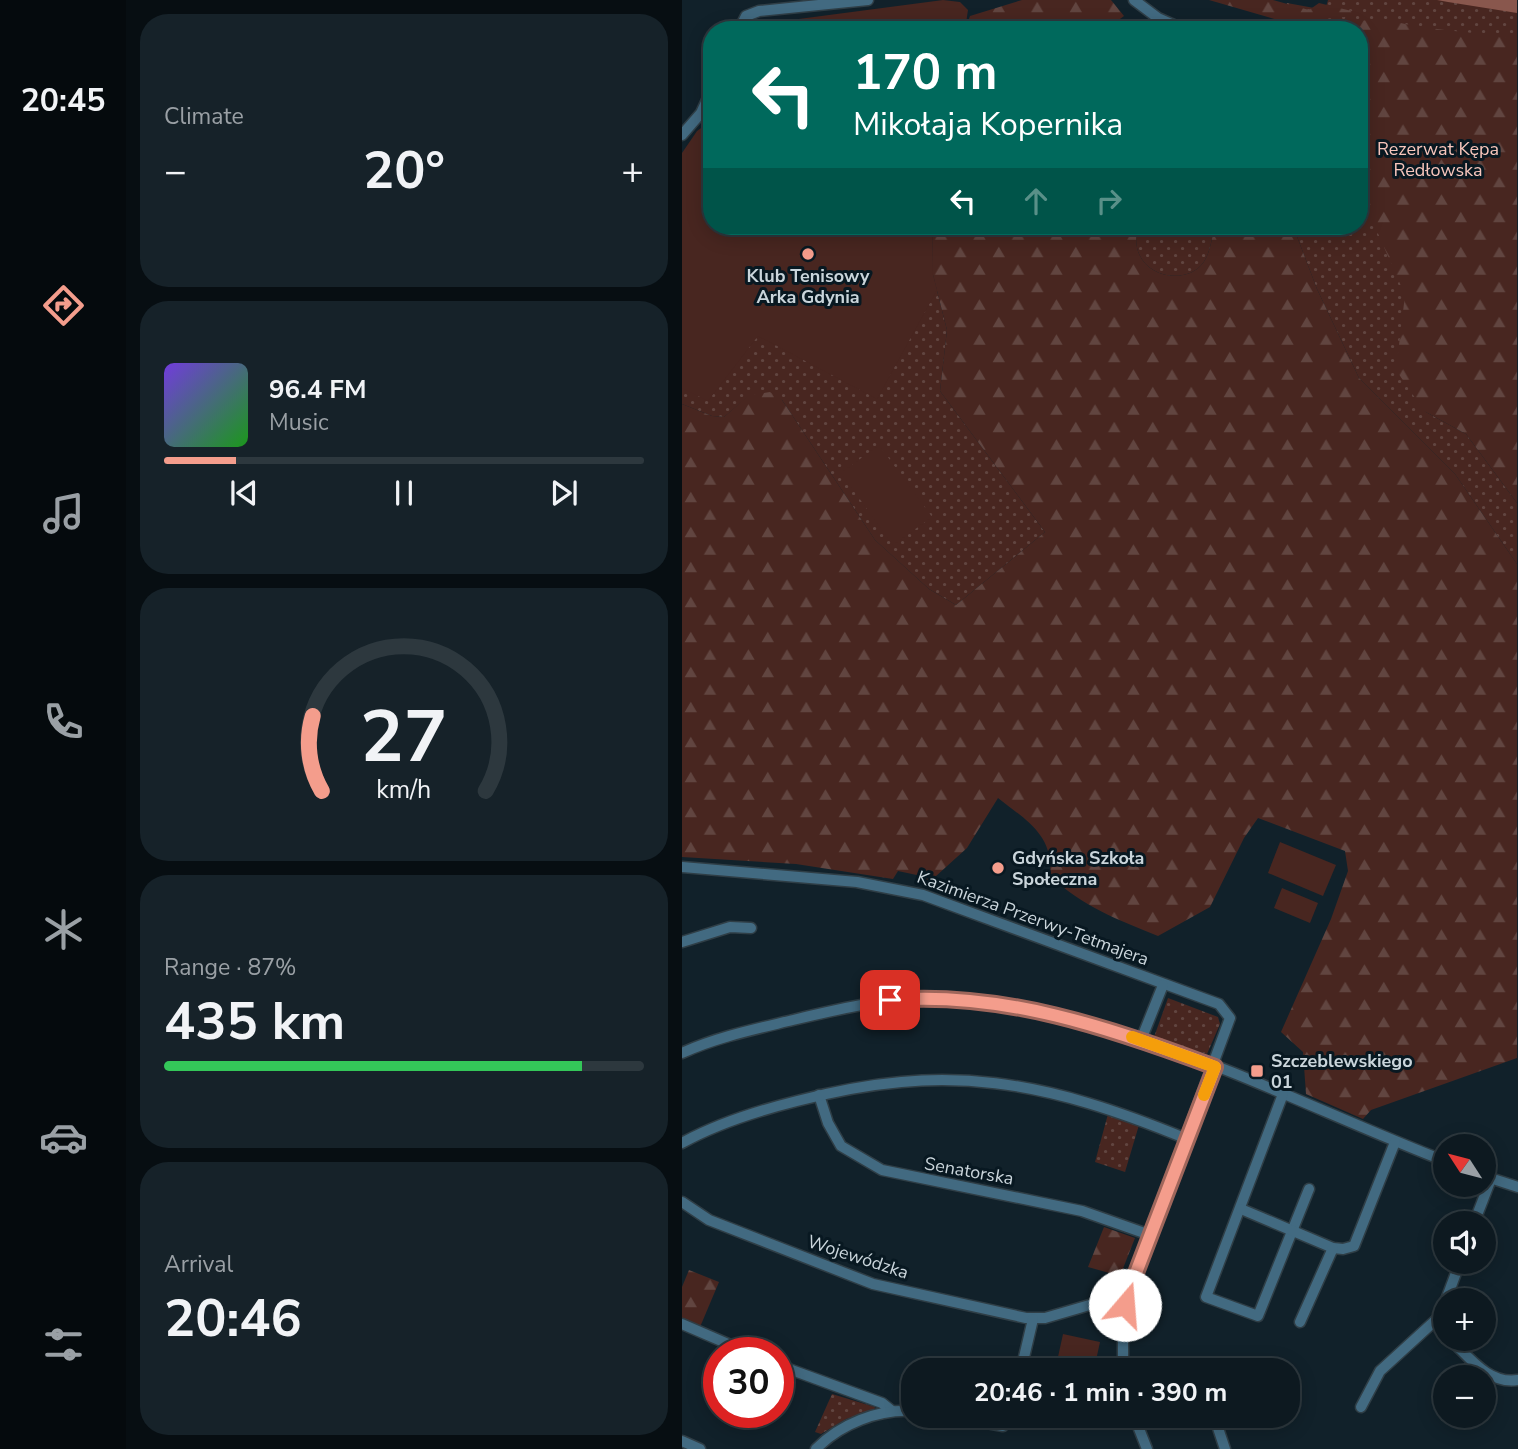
<!DOCTYPE html>
<html lang="en">
<head>
<meta charset="utf-8">
<style>
	:root { --surface:#0d1920; --page:#162229; --text:#f1f3f6; --muted:#9aa0a5; --line:#2d383e; --accent:#f49d8c }
	body { margin:0; font-family:"Nunito Sans",sans-serif; background:var(--page); color:var(--text); height:100vh; display:flex; flex-direction:column; font-size:26px; white-space:nowrap }
	* { box-sizing:border-box; margin:0 }
	p { font-size:23px; color:var(--muted) }
	.icon { flex:none; width:38px; height:38px; fill:none; stroke:currentColor; stroke-width:2; stroke-linecap:round; stroke-linejoin:round }
	.map { position:relative; flex:1; overflow:hidden }
	.drawer { display:flex; flex-direction:column; gap:14px; padding:14px; background:#070e12; width:556px }
	.drawer>* { flex:none }
	.hud { position:absolute; left:21px; top:21px; width:665px; height:214px; border-radius:28px; box-shadow:0 4px 18px #0003,0 0 0 2px var(--line); background:#00695c; color:#fff; overflow:hidden }
	.needle { width:46px; rotate:306deg }
	.buttons { position:absolute; left:751px; top:1134px; display:grid; gap:14px }
	.buttons a { display:grid; place-items:center; width:63px; height:63px; border-radius:50%; background:var(--surface); box-shadow:0 4px 18px #0003,0 0 0 2px var(--line); font-size:35px }
	.speed { position:absolute; left:21px; top:1337px; display:flex; gap:14px; font-size:35px; font-weight:700; text-align:center }
	.speed>* { display:grid; place-content:center; width:91px; height:91px; border-radius:50%; background:var(--surface); box-shadow:0 4px 18px #0003,0 0 0 2px var(--line); line-height:1 }
	.speed .limit { border:10px solid #d22; background:#fff; color:#111 }
	.pin { position:absolute; display:grid; place-items:center; width:60px; height:60px; color:#fff; margin:-30px; border-radius:14px; box-shadow:0 4px 10px #0006 }
	.me { position:absolute; width:77px; margin:-38px; rotate:18deg; stroke-linejoin:round; filter:drop-shadow(0 0 5px #0008) }
	.turn { display:flex; align-items:center; gap:24px; height:147px; padding:0 35px; font-size:32px }
	.turn .icon { width:91px; height:91px; stroke-width:2.5 }
	.turn b { display:block; font-size:49px; line-height:60px }
	.lanes { display:flex; align-items:center; height:66px; padding:0 35px; background:#0003; justify-content:center; gap:35px; direction:ltr }
	.lanes .off { opacity:.35 }
	.big { font-size:52px; font-weight:700; line-height:1.1 }
	.drawer .widget { flex:1; display:flex; flex-direction:column; justify-content:center; gap:10px; min-width:0; padding:0 24px; border-radius:28px; background:var(--page) }
	.drawer .dial { align-items:center; gap:0 }
	.dial svg { height:182px; overflow:visible; fill:none; stroke:var(--line); stroke-width:7; stroke-linecap:round; text-anchor:middle }
	.dial text { fill:var(--text); stroke:none }
	.song { display:flex; align-items:center; gap:21px }
	.cover { width:84px; height:84px; border-radius:10px; background:linear-gradient(135deg,hsl(260 70% 55%),hsl(120 70% 35%)) }
	.played { height:7px; border-radius:4px; background:linear-gradient(90deg,var(--accent) 15%,var(--line) 15%) }
	.keys { display:flex; justify-content:space-around; direction:ltr }
	.heat { display:flex; justify-content:space-between; align-items:center; font-size:38px; direction:ltr }
	.charge { height:10px; border-radius:5px; background:linear-gradient(90deg,#34c759 87%,var(--line) 0) }
	.trip { position:absolute; left:219px; top:1358px; width:399px; height:70px; border-radius:28px; background:var(--surface); box-shadow:0 4px 18px #0003,0 0 0 2px var(--line); font-weight:700; line-height:70px; text-align:center }
	main { display:flex; flex:1; min-height:0 }
	.dock { display:flex; flex-direction:column; width:126px; justify-content:space-around; align-items:center; background:#050a0d; color:var(--muted) }
	.dock .icon { width:49px; height:49px }
	.dock .on { color:var(--accent) }
	.dock b { font-size:32px; color:var(--text) }
	.map>svg:first-child { display:block }
	.green { fill:url(#green-dots) }
	.forest { fill:url(#forest-firs) }
	.pitch { fill:#482620 }
	.water { fill:#89574d }
	.lines { fill:none; stroke-linecap:round; stroke-linejoin:round }
	.minor-casing { stroke:#2f3e46; stroke-width:13 }
	.minor { stroke:#426a81; stroke-width:10 }
	.route-casing { stroke:#9f665b; stroke-width:18 }
	.route { stroke:#f49d8c; stroke-width:12 }
	.slow { stroke:#f59e0b; stroke-width:12 }
	.poi-dot { fill:#f49d8c; stroke:#081821; stroke-width:2.5 }
	.labels { text-anchor:middle; stroke-width:6; stroke-linejoin:round; paint-order:stroke }
	.park-label { font-size:18px; fill:#f8c6bc; stroke:#081821 }
	.poi-label { font-size:18px; font-weight:bold; fill:#cad5db; stroke:#081821; text-anchor:start }
	.street-label { font-size:18px; fill:#cad5db; stroke:#081821 }
</style>
</head>
<body>
<main>
<nav class="dock">
<b>20:45</b>
<svg class="icon on" aria-label="directions" viewBox="0 0 24 24"><path d="M12 3l9 9-9 9-9-9zM9 14v-3h6M13 9l2 2-2 2"/></svg>
<svg class="icon" aria-label="music" viewBox="0 0 24 24"><path d="M9 18V5l10-2v13"/><circle cx="6" cy="18" r="3"/><circle cx="16" cy="16" r="3"/></svg>
<svg class="icon" aria-label="phone" viewBox="0 0 24 24"><path d="M5 4h4l2 5-3 2q2 4 5 5l2-3 5 2v4C11 20 4 13 5 4z"/></svg>
<svg class="icon" aria-label="climate" viewBox="0 0 24 24"><path d="M12 3v18M4 7l16 10M4 17L20 7"/></svg>
<svg class="icon" aria-label="car" viewBox="0 0 24 24"><path d="M5 17H2v-5l4-1 3-4h7l3 4 3 1v5h-3M9 17h6M6 11h13"/><circle cx="7" cy="17" r="2"/><circle cx="17" cy="17" r="2"/></svg>
<svg class="icon" aria-label="filters" viewBox="0 0 24 24"><path d="M4 7h16M4 17h16"/><circle cx="9" cy="7" r="2"/><circle cx="15" cy="17" r="2"/></svg>
</nav>
<section class="drawer">
<div class="widget"><p>Climate</p>
<div class="heat"><a>−</a><b class="big">20°</b><a>+</a></div>
</div>
<div class="widget">
<div class="song"><i class="cover"></i><div><b>96.4 FM</b><p>Music</p></div></div>
<div class="played"></div>
<div class="keys"><svg class="icon" aria-label="previous" viewBox="0 0 24 24"><path d="M18 5L8 12l10 7zM5 5v14"/></svg><svg class="icon" aria-label="pause" viewBox="0 0 24 24"><path d="M8 5v14M16 5v14"/></svg><svg class="icon" aria-label="next" viewBox="0 0 24 24"><path d="M6 5l10 7-10 7zM19 5v14"/></svg></div>
</div>
<div class="widget dial"><svg viewBox="0 0 100 80">
<path d="M14 69A42 42 0 1 1 86 69"/>
<path d="M14 69A42 42 0 0 1 10 36" stroke="#f49d8c"/>
<text x="50" y="56" font-size="32" font-weight="700">27</text>
<text x="50" y="72" font-size="11">km/h</text>
</svg></div>
<div class="widget"><p>Range · 87%</p><b class="big">435 km</b><div class="charge"></div></div>
<div class="widget"><p>Arrival</p><b class="big">20:46</b></div>
</section>
<div class="map">
<svg width="836" height="1449" viewBox="0 0 836 1449">
	<defs>
		<pattern id="green-dots" width="8" height="8" patternUnits="userSpaceOnUse" patternTransform="scale(1.75)"><rect width="8" height="8" fill="#482620"/><path d="M2 2h.1M6 6h.1" fill="none" stroke="#614540" stroke-width="1.8" stroke-linecap="round"/></pattern>
		<pattern id="forest-firs" width="22" height="20" patternUnits="userSpaceOnUse" patternTransform="scale(1.75)"><rect width="22" height="20" fill="#482620"/><path d="M5 1l3.5 6h-7zM16 11l3.5 6h-7z" fill="#614540"/></pattern>
	</defs>
	<rect width="100%" height="100%" fill="#11212a"/>
	<!-- green -->
	<g class="green">
		<polygon points="646,0 835,0 835,451 742,411 784,434 835,503 835,564 773,474 677,378 635,289 611,226 677,226 677,30 597,30 605,3 643,10"/>
		<polygon points="0,161 30,226 250,226 251,275 265,330 258,391 363,532 274,605 247,589 193,540 100,400 68,395 42,417 30,416 0,404"/>
		<path d="M456,226H533C530,237 528,254 521,263C502,289 443,275 456,226Z"/>
		<polygon points="486,998 536,1017 538,1024 525,1054 472,1037"/>
		<polygon points="426,1114 457,1125 443,1172 413,1162"/>
		<polygon points="150,1394 193,1407 192,1411 164,1419 139,1434 133,1432"/>
	</g>
	<!-- forest -->
	<g class="forest">
		<polygon points="340,0 429,0 442,16 423,30 283,30 288,16"/>
		<polygon points="527,0 591,0 627,10 637,3 686,15 603,22"/>
		<path d="M699,18C741,31 791,31 835,39V503L784,434L742,411L714,370L723,295L677,190V30H617Z"/>
		<path d="M250,226H456C443,275 502,289 521,263C528,254 530,237 533,226H611L635,289L677,378L773,474L835,564V1058L689,1110L681,1119L624,1094L621,1052L599,1032L649,919L666,871L663,851L576,818L562,838L528,907L476,936C436,920 400,906 368,876C372,835 345,821 316,798L285,848L243,886L244,877L216,871L211,879L114,864L0,857V404L30,416L42,417L67,395L88,392L100,400L193,540L247,589L274,605L363,532L258,391L265,330L251,275Z"/>
		<polygon points="422,1227 453,1238 438,1276 406,1267"/>
		<polygon points="7,1270 37,1282 18,1327 0,1319 0,1287"/>
	</g>
	<!-- pitch -->
	<g class="pitch">
		<polygon points="261,0 278,2 286,10 283,30 93,30 109,20"/>
		<polygon points="30,120 30,226 250,226 251,275 255,290 195,399 76,336 26,401 0,388 0,153 15,131"/>
		<polygon points="197,445 250,517 211,545 159,473"/>
		<polygon points="598,842 654,865 641,896 586,873"/>
		<polygon points="600,888 636,903 628,923 592,908"/>
		<polygon points="381,1334 418,1342 413,1365 376,1357"/>
	</g>
	<!-- water -->
	<polygon class="water" points="755,0 835,0 835,13 766,2"/>
	<g class="lines">
		<defs>
			<g id="minor">
				<polyline points="452,0 476,18 503,30"/>
				<polyline points="57,30 64,16 77,11 186,0"/>
				<polyline points="0,135 19,113 30,89"/>
				<polyline points="0,867 175,882 241,895 537,1004 548,1018 452,1278 444,1291 435,1297 363,1318 344,1318 191,1284 27,1220 0,1202"/>
				<polyline points="0,942 48,927 69,928"/>
				<polyline points="459,1040 481,985"/>
				<path d="M0,1053C35,1037 74,1029 111,1020C161,1008 211,996 262,998C432,1005 607,1101 763,1161"/>
				<polyline points="601,1094 524,1297 576,1316 627,1189"/>
				<polyline points="137,1095 146,1123 159,1146 200,1170 400,1211 468,1235"/>
				<path d="M0,1143C36,1123 75,1111 115,1101C265,1061 364,1081 505,1139"/>
				<polyline points="802,1176 836,1187"/>
				<polyline points="559,1209 651,1248 661,1249 672,1246 713,1142"/>
				<polyline points="792,1223 809,1179"/>
				<polyline points="441,1294 441,1370"/>
				<polyline points="764,1300 778,1262"/>
				<polyline points="618,1322 651,1248"/>
				<polyline points="0,1324 67,1353"/>
				<path d="M768,1339C787,1357 807,1385 836,1380"/>
				<polyline points="96,1365 200,1403 210,1411"/>
				<polyline points="339,1370 351,1319"/>
				<polyline points="527,1370 531,1363"/>
				<polyline points="679,1407 698,1371 756,1318 763,1304"/>
				<polyline points="267,1416 321,1426 328,1416"/>
				<polyline points="452,1416 465,1449"/>
				<polyline points="532,1416 543,1449"/>
				<polyline points="0,1441 18,1449"/>
				<path d="M134,1449C158,1424 196,1409 231,1411"/>
			</g>
		</defs>
		<!-- minor casing -->
		<use href="#minor" class="minor-casing"/>
		<!-- minor -->
		<use href="#minor" class="minor"/>
	</g>
	<g class="lines">
		<defs>
			<path id="route" d="M208,1000C321,991 428,1028 533,1067L452,1278L441,1294L443,1305"/>
		</defs>
		<!-- route casing -->
		<use href="#route" class="route-casing"/>
		<!-- route -->
		<use href="#route" class="route"/>
		<!-- slow -->
		<polyline class="slow" points="450,1037 533,1067 522,1095"/>
	</g>
	<!-- markers -->
	<g class="poi-dot">
		<circle cx="126" cy="254" r="7"/>
		<circle cx="316" cy="868" r="7"/>
		<rect x="568" y="1064" width="14" height="14" rx="3.5"/>
	</g>
	<g class="labels">
		<!-- park labels -->
		<g class="park-label">
			<text x="756" y="155">Rezerwat Kępa<tspan x="756" dy="21">Redłowska</tspan></text>
		</g>
		<!-- poi labels -->
		<g class="poi-label">
			<text x="126" y="282" text-anchor="middle">Klub Tenisowy<tspan x="126" dy="21">Arka Gdynia</tspan></text>
			<text x="330" y="864">Gdyńska Szkoła<tspan x="330" dy="21">Społeczna</tspan></text>
			<text x="589" y="1067">Szczeblewskiego<tspan x="589" dy="21">01</tspan></text>
		</g>
		<!-- street labels -->
		<g class="street-label">
			<text transform="translate(351 918) rotate(20)" y="6">Kazimierza Przerwy-Tetmajera</text>
			<text transform="translate(287 1171) rotate(10)" y="6">Senatorska</text>
			<text transform="translate(176 1257) rotate(18)" y="6">Wojewódzka</text>
		</g>
	</g>
</svg>
<div class="buttons">
<a><svg class="needle" viewBox="-14 -14 28 28"><path d="M0-13l5 13h-10z" fill="#e53935"/><path d="M0 13l5-13h-10z" fill="#9aa0a5"/></svg></a>
<a><svg class="icon" aria-label="sound" viewBox="0 0 24 24"><path d="M4 9h4l5-4v14l-5-4H4zM17 9q2 3 0 6"/></svg></a>
<a>+</a>
<a>−</a>
</div>
<div class="speed"><div class="limit">30</div></div>
<div class="pin" style="left:208px;top:1000px;background:#d93025"><svg class="icon" aria-label="arrive" viewBox="0 0 24 24"><path d="M6 21V4h12l-3 4 3 4H6"/></svg></div>
<svg class="me" style="left:443px;top:1305px" viewBox="-20 -20 40 40"><circle r="19" fill="#fff"/><path d="M0-13L10 11 0 6-10 11z" fill="#f49d8c"/></svg>
<div class="trip">20:46 · 1 min · 390 m</div>
<div class="hud">
<div class="turn"><svg class="icon" aria-label="left" viewBox="0 0 24 24"><path d="M17 20v-9H6M10 6l-5 5 5 5"/></svg><div><b>170 m</b>Mikołaja Kopernika</div></div>
<div class="lanes"><svg class="icon" aria-label="left" viewBox="0 0 24 24"><path d="M17 20v-9H6M10 6l-5 5 5 5"/></svg><svg class="icon off" aria-label="ahead" viewBox="0 0 24 24"><path d="M12 20V5M6 11l6-6 6 6"/></svg><svg class="icon off" aria-label="right" viewBox="0 0 24 24"><path d="M7 20v-9h11M14 6l5 5-5 5"/></svg></div>
</div>
</div>
</main>
</body>
</html>
